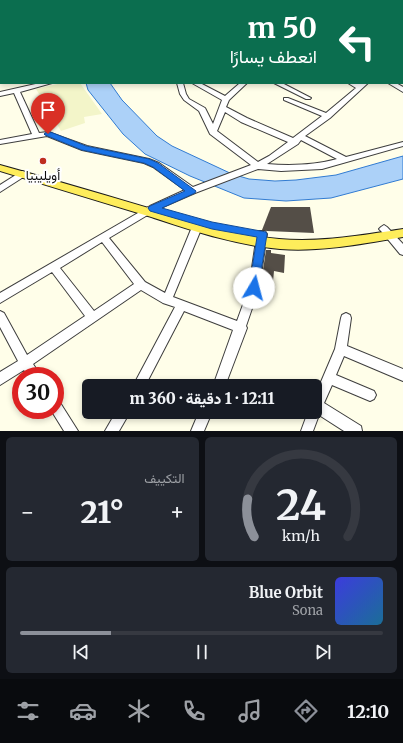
<!DOCTYPE html>
<html lang="ar">
<head>
<meta charset="utf-8">
<style>
	:root { --surface:#171b24; --page:#242831; --text:#f1f3f6; --muted:#9ea1a6; --line:#363941; --accent:#8c9099 }
	body { margin:0; font-family:Merriweather,Vazirmatn,serif; background:var(--page); color:var(--text); direction:rtl; height:100vh; display:flex; flex-direction:column; font-size:15px; white-space:nowrap }
	* { box-sizing:border-box; margin:0 }
	p { font-size:13px; color:var(--muted) }
	.icon { flex:none; width:22px; height:22px; fill:none; stroke:currentColor; stroke-width:2; stroke-linecap:round; stroke-linejoin:round }
	.map { position:relative; height:431px; overflow:hidden; direction:ltr }
	.panel { display:flex; flex-direction:column; gap:6px; padding:6px; background:#0d0f14; flex:1 }
	.panel>* { flex:none }
	.hud { position:absolute; left:0px; top:0px; width:403px; height:84px; box-shadow:0 2px 6px #0003; direction:rtl; background:#0b6e4f; color:#fff; overflow:hidden }
	.speed { position:absolute; left:12px; top:367px; display:flex; gap:8px; font-size:20px; font-weight:700; text-align:center }
	.speed>* { display:grid; place-content:center; width:52px; height:52px; border-radius:50%; background:var(--surface); box-shadow:0 2px 6px #0003; line-height:1 }
	.speed .limit { border:6px solid #d22; background:#fff; color:#111 }
	.pin { position:absolute; display:grid; place-items:center; width:34px; height:34px; color:#fff; margin:-41px -17px; border-radius:50% 50% 50% 0; rotate:-45deg; box-shadow:0 0 4px #0007 }
	.pin .icon { rotate:45deg }
	.me { position:absolute; width:44px; margin:-22px; rotate:8deg; stroke-linejoin:round; filter:drop-shadow(0 0 3px #0008) }
	.turn { display:flex; align-items:center; gap:14px; height:84px; padding:0 20px; font-size:18px }
	.turn .icon { width:52px; height:52px; stroke-width:2.5 }
	.turn b { display:block; font-size:28px; line-height:34px }
	.big { font-size:30px; font-weight:800; line-height:1.1 }
	.panel .widget { flex:1; display:flex; flex-direction:column; justify-content:center; gap:6px; min-width:0; padding:0 14px; border-radius:6px; background:var(--page) }
	.panel .dial { align-items:center; gap:0 }
	.dial svg { height:104px; overflow:visible; fill:none; stroke:var(--line); stroke-width:7; stroke-linecap:round; text-anchor:middle }
	.dial text { fill:var(--text); stroke:none }
	.song { display:flex; align-items:center; gap:12px }
	.cover { width:48px; height:48px; border-radius:6px; background:linear-gradient(135deg,hsl(240 70% 55%),hsl(200 70% 35%)) }
	.played { height:4px; border-radius:2px; background:linear-gradient(90deg,var(--accent) 25%,var(--line) 25%) }
	.keys { display:flex; justify-content:space-around; direction:ltr }
	.heat { display:flex; justify-content:space-between; align-items:center; font-size:22px; direction:ltr }
	.panel .tiles { flex:1; display:grid; gap:6px; grid-template-columns:1fr 1fr }
	.widget:last-child { grid-column:span 2 }
	.trip { position:absolute; left:82px; top:379px; width:240px; height:40px; border-radius:6px; background:var(--surface); box-shadow:0 2px 6px #0003; font-weight:800; line-height:40px; text-align:center; direction:rtl }
	.menu { display:flex; height:64px; justify-content:space-around; align-items:center; background:#090b0e; color:var(--muted) }
	.menu .icon { width:28px; height:28px }
	.menu .active { color:var(--accent) }
	.menu b { font-size:18px; color:var(--text) }
	.map>svg:first-child { display:block }
	.farmland { fill:#f3f5c9 }
	.water { fill:#acd1f8; stroke:#317bd2 }
	.building { fill:#544e47 }
	.lines { fill:none; stroke-linecap:round; stroke-linejoin:round }
	.minor-casing { stroke:#3e3e3e; stroke-width:2 }
	.major-casing { stroke:#1c1c1c; stroke-width:2 }
	.minor { fill:#fff; fill-rule:evenodd }
	.major { fill:#feed5b; fill-rule:evenodd }
	.route { fill:#1a73e8; stroke:#114b97 }
	.poi-dot { fill:#bf2e1f; stroke:#fff; stroke-width:1.5 }
	.labels { text-anchor:middle; stroke-width:4; stroke-linejoin:round; paint-order:stroke }
	.poi-label { font-size:13px; fill:#0b0b0b; stroke:#fff }
</style>
</head>
<body>
<div class="map">
<svg width="403" height="431" viewBox="0 0 403 431">
	<rect width="100%" height="100%" fill="#fffee9"/>
	<!-- farmland -->
	<polygon class="farmland" points="62,83 80,83 102,114 84,117 85,123 61,131 36,89"/>
	<!-- water -->
	<polygon class="water" points="86,83 110,83 122,100 157,136 172,146 232,174 249,179 275,181 296,180 336,175 403,156 403,179 331,198 286,201 244,198 190,176 145,154 123,134 88,90"/>
	<!-- building -->
	<g class="building">
		<polygon points="271,207 310,207 314,233 267,231 262,230"/>
		<polygon points="266,250 271,250 271,253 285,255 284,273 274,271 272,292 260,290"/>
	</g>
	<g class="lines">
		<defs>
			<g id="minor">
				<polygon points="210,0 217,0 218,1 211,1"/>
				<polygon points="233,0 240,0 232,1"/>
				<polygon points="243,0 251,0 252,1 244,1"/>
				<polygon points="314,0 323,0 324,1 315,1"/>
				<polygon points="346,0 352,0 345,1"/>
				<rect x="389" y="0" width="6" height="1"/>
				<rect x="402" y="18" width="1" height="4"/>
				<polygon points="403,26 403,31 402,32 402,27"/>
				<rect x="402" y="52" width="1" height="5"/>
				<rect x="0" y="65" width="1" height="4"/>
				<polygon points="402,65 403,65 402,70"/>
				<path d="M40,83H52L20,92L39,133L48,132L87,146L149,159L159,163L193,187L251,165L210,134L199,111L184,100L180,94L177,83H183L186,94L189,99L205,108L213,124L222,100L192,83H200L225,96L240,83H247L229,100L226,107L247,118L293,138L322,116L284,100V98H288L326,113L356,88L348,83L360,84L368,83L330,118L305,136L346,157L403,142V146L322,169L281,171L258,169L195,193L156,210L109,238L145,282L165,293L192,227L194,225H200L202,227L173,297L237,321L249,288L257,234L259,231H265L267,234L259,288L246,326L247,328L225,386H213L233,330L184,311L145,386H133L175,307L163,303L141,290L33,364L41,376H28L24,370L0,385V372L18,361L0,327V311L4,313L27,355L85,316L52,272L0,303V293L150,206L185,190L153,167L144,163L82,150L47,136L0,144V140L32,134L14,93L0,96V92ZM225,112L241,122L288,142L269,156L258,162L217,131ZM301,140L337,159C315,165 290,166 267,164L298,144ZM102,242L134,284L94,311L60,268Z"/>
				<polygon points="274,83 282,83 311,98 310,99 306,99"/>
				<polygon points="388,83 396,83 403,87 403,92"/>
				<polygon points="22,171 25,172 26,174 25,176 0,192 0,185"/>
				<polygon points="384,225 387,227 403,244 403,255 400,254 381,231 379,229 381,227"/>
				<polygon points="346,313 350,315 351,318 347,346 403,369 403,381 344,356 336,375 374,391 376,395 374,399 370,401 332,385 324,403 361,426 362,431 344,431 319,415 313,431 301,431 308,412 315,412 315,396 335,349 341,318 342,315"/>
				<polygon points="55,399 59,401 78,431 64,431 51,410 55,410"/>
				<polygon points="116,412 130,412 119,431 105,431"/>
				<polygon points="199,412 212,412 204,431 191,431"/>
			</g>
			<path id="major" d="M0,165C51,179 101,194 152,209C193,222 235,235 279,239C320,243 362,235 403,229V237C362,244 321,252 280,249C234,245 191,230 148,216C98,201 49,186 0,171Z"/>
		</defs>
		<!-- minor casing -->
		<use href="#minor" class="minor-casing"/>
		<!-- major casing -->
		<use href="#major" class="major-casing"/>
		<!-- minor -->
		<use href="#minor" class="minor"/>
		<!-- major -->
		<use href="#major" class="major"/>
	</g>
	<!-- route -->
	<polygon class="route" points="48,131 86,146 149,159 158,163 196,191 195,193 162,208 212,222 266,232 267,234 258,291 254,292 251,291 249,288 257,237 212,229 150,211 148,208 150,206 185,191 153,167 144,163 82,150 45,135 44,134"/>
	<!-- markers -->
	<circle class="poi-dot" cx="43" cy="161" r="4"/>
	<g class="labels">
		<!-- poi labels -->
		<g class="poi-label">
			<text x="43" y="180">أويليبيا</text>
		</g>
	</g>
</svg>
<div class="speed"><div class="limit">30</div></div>
<div class="pin" style="left:48px;top:134px;background:#d93025"><svg class="icon" aria-label="arrive" viewBox="0 0 24 24"><path d="M6 21V4h12l-3 4 3 4H6"/></svg></div>
<svg class="me" style="left:254px;top:288px" viewBox="-20 -20 40 40"><circle r="19" fill="#fff"/><path d="M0-13L10 11 0 6-10 11z" fill="#1a73e8"/></svg>
<div class="trip">12:11 · 1 دقيقة · 360 m</div>
<div class="hud">
<div class="turn"><svg class="icon" aria-label="left" viewBox="0 0 24 24"><path d="M17 20v-9H6M10 6l-5 5 5 5"/></svg><div><b>50 m</b>انعطف يسارًا</div></div>
</div>
</div>
<section class="panel">
<div class="tiles">
<div class="widget dial"><svg viewBox="0 0 100 80">
<path d="M14 69A42 42 0 1 1 86 69"/>
<path d="M14 69A42 42 0 0 1 9 40" stroke="#8c9099"/>
<text x="50" y="56" font-size="32" font-weight="700">24</text>
<text x="50" y="72" font-size="11">km/h</text>
</svg></div>
<div class="widget"><p>التكييف</p>
<div class="heat"><a>−</a><b class="big">21°</b><a>+</a></div>
</div>
<div class="widget">
<div class="song"><i class="cover"></i><div><b>Blue Orbit</b><p>Sona</p></div></div>
<div class="played"></div>
<div class="keys"><svg class="icon" aria-label="previous" viewBox="0 0 24 24"><path d="M18 5L8 12l10 7zM5 5v14"/></svg><svg class="icon" aria-label="pause" viewBox="0 0 24 24"><path d="M8 5v14M16 5v14"/></svg><svg class="icon" aria-label="next" viewBox="0 0 24 24"><path d="M6 5l10 7-10 7zM19 5v14"/></svg></div>
</div>
</div>
</section>
<nav class="menu">
<b>12:10</b>
<svg class="icon active" aria-label="directions" viewBox="0 0 24 24"><path d="M12 3l9 9-9 9-9-9zM9 14v-3h6M13 9l2 2-2 2"/></svg>
<svg class="icon" aria-label="music" viewBox="0 0 24 24"><path d="M9 18V5l10-2v13"/><circle cx="6" cy="18" r="3"/><circle cx="16" cy="16" r="3"/></svg>
<svg class="icon" aria-label="phone" viewBox="0 0 24 24"><path d="M5 4h4l2 5-3 2q2 4 5 5l2-3 5 2v4C11 20 4 13 5 4z"/></svg>
<svg class="icon" aria-label="climate" viewBox="0 0 24 24"><path d="M12 3v18M4 7l16 10M4 17L20 7"/></svg>
<svg class="icon" aria-label="car" viewBox="0 0 24 24"><path d="M5 17H2v-5l4-1 3-4h7l3 4 3 1v5h-3M9 17h6M6 11h13"/><circle cx="7" cy="17" r="2"/><circle cx="17" cy="17" r="2"/></svg>
<svg class="icon" aria-label="filters" viewBox="0 0 24 24"><path d="M4 7h16M4 17h16"/><circle cx="9" cy="7" r="2"/><circle cx="15" cy="17" r="2"/></svg>
</nav>
</body>
</html>
